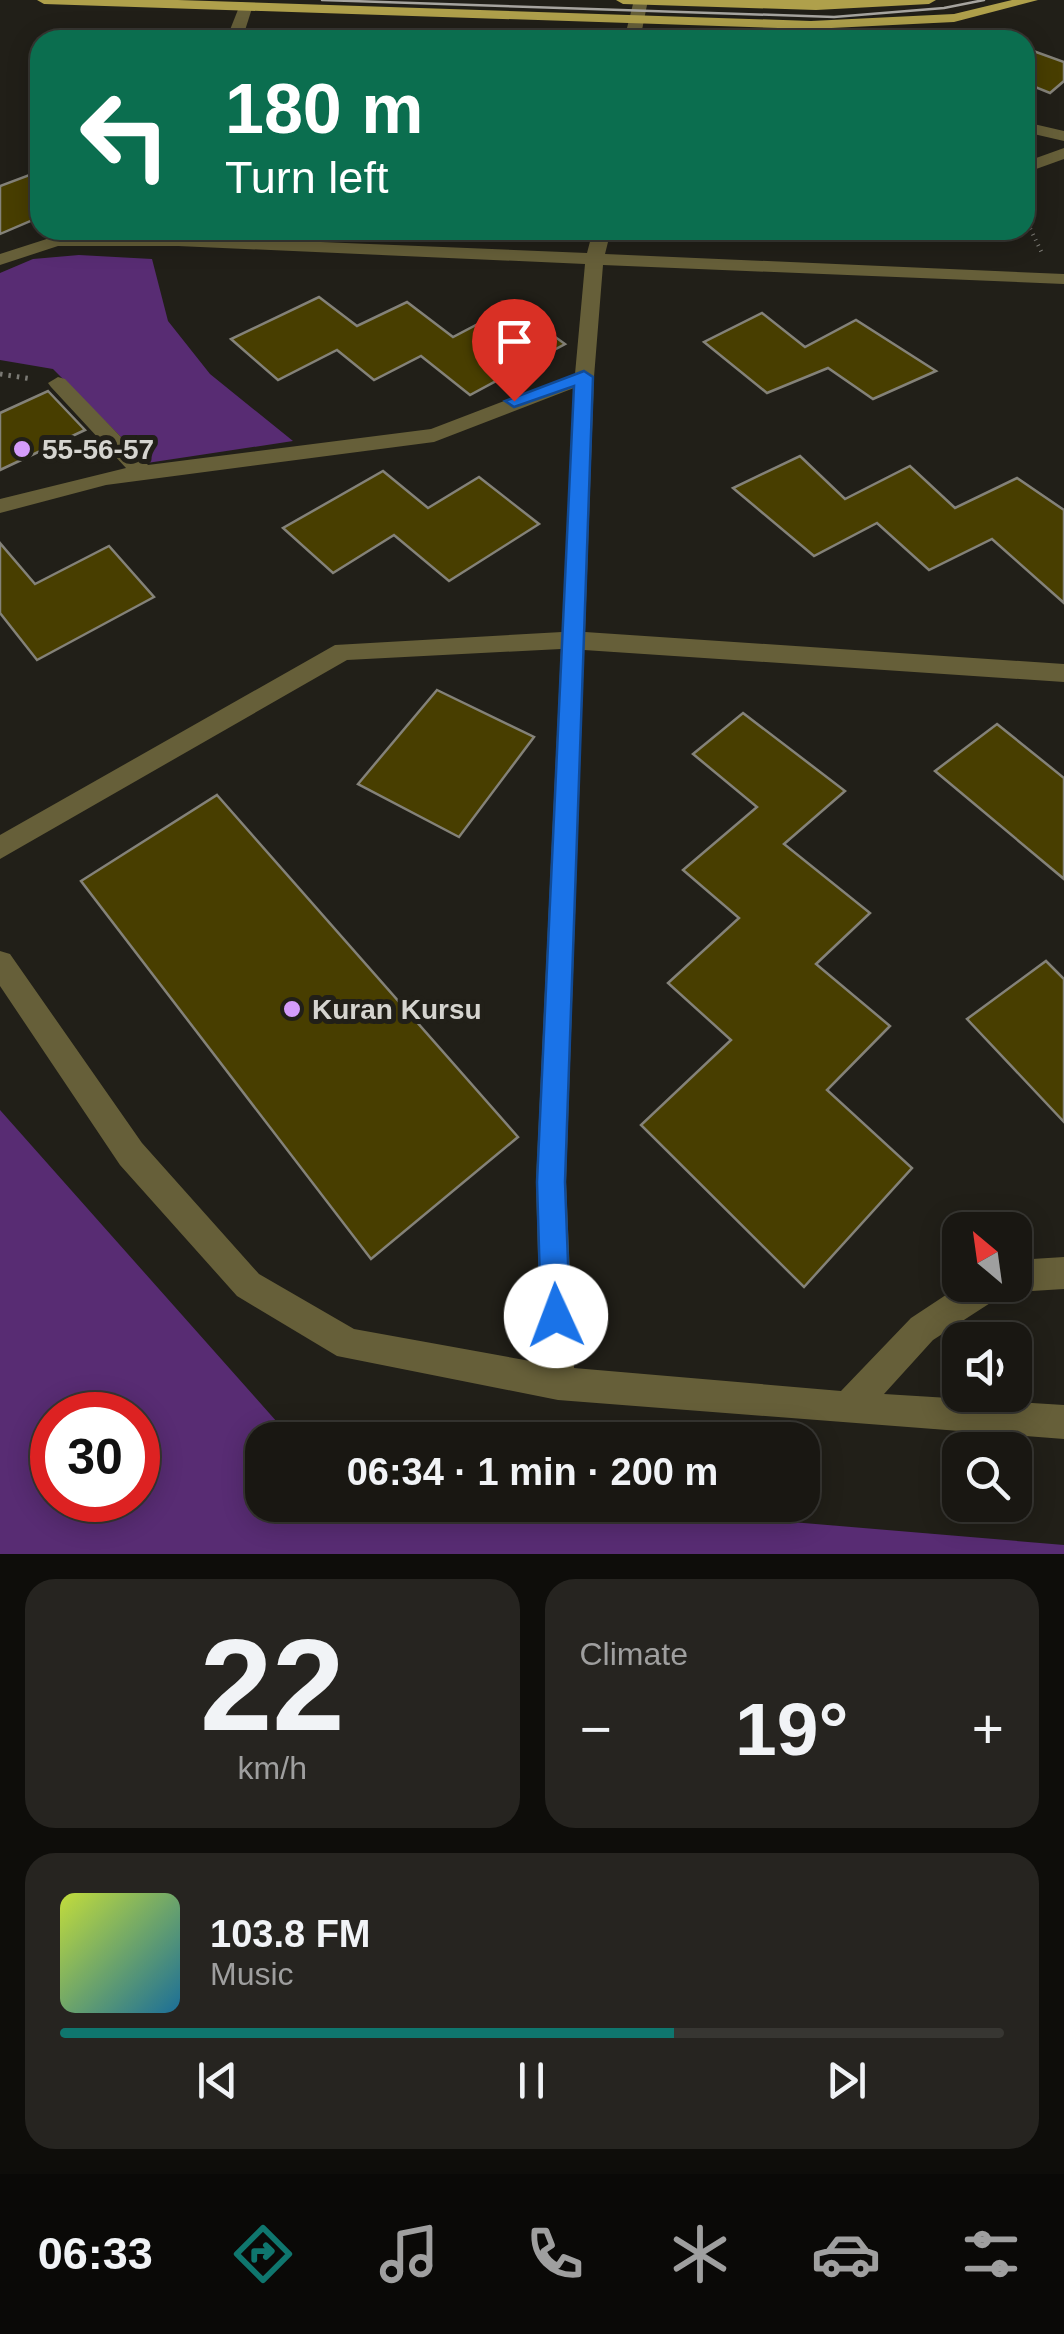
<!DOCTYPE html>
<html lang="en">
<head>
<meta charset="utf-8">
<style>
	:root { --surface:#191712; --page:#262420; --text:#f1f3f6; --muted:#9f9f9f; --line:#373632; --accent:#0f766e }
	body { margin:0; font-family:Helvetica,sans-serif; background:var(--page); color:var(--text); height:100vh; display:flex; flex-direction:column; font-size:38px; white-space:nowrap }
	* { box-sizing:border-box; margin:0 }
	p { font-size:32px; color:var(--muted) }
	.icon { flex:none; width:55px; height:55px; fill:none; stroke:currentColor; stroke-width:2; stroke-linecap:round; stroke-linejoin:round }
	.map { position:relative; height:1554px; overflow:hidden }
	.panel { display:flex; flex-direction:column; gap:25px; padding:25px; background:#0e0d0a; flex:1 }
	.panel>* { flex:none }
	.guide { position:absolute; left:30px; top:30px; width:1005px; height:210px; border-radius:30px; box-shadow:0 5px 25px #0003,0 0 0 2px var(--line); background:#0b6e4f; color:#fff; overflow:hidden }
	.needle { width:65px; rotate:331deg }
	.tools { position:absolute; left:942px; top:1212px; display:grid; gap:20px }
	.tools a { display:grid; place-items:center; width:90px; height:90px; border-radius:20px; background:var(--surface); box-shadow:0 5px 25px #0003,0 0 0 2px var(--line); font-size:50px }
	.speed { position:absolute; left:30px; top:1392px; display:flex; gap:20px; font-size:50px; font-weight:700; text-align:center }
	.speed>* { display:grid; place-content:center; width:130px; height:130px; border-radius:50%; background:var(--surface); box-shadow:0 5px 25px #0003,0 0 0 2px var(--line); line-height:1 }
	.speed .limit { border:15px solid #d22; background:#fff; color:#111 }
	.pin { position:absolute; display:grid; place-items:center; width:85px; height:85px; color:#fff; margin:-102px -42px; border-radius:50% 50% 50% 0; rotate:-45deg; box-shadow:0 0 10px #0007 }
	.pin .icon { rotate:45deg }
	.me { position:absolute; width:110px; margin:-55px; rotate:358deg; stroke-linejoin:round; filter:drop-shadow(0 0 8px #0008) }
	.turn { display:flex; align-items:center; gap:35px; height:210px; padding:0 30px; font-size:45px }
	.turn .icon { width:130px; height:130px; stroke-width:2.5 }
	.turn b { display:block; font-size:70px; line-height:85px }
	.big { font-size:75px; font-weight:700; line-height:1.1 }
	.panel .card { flex:1; display:flex; flex-direction:column; justify-content:center; gap:15px; min-width:0; padding:0 35px; border-radius:30px; background:var(--page) }
	.panel .dial { align-items:center; gap:0 }
	.dial b { font-size:130px; line-height:1 }
	.song { display:flex; align-items:center; gap:30px }
	.cover { width:120px; height:120px; border-radius:15px; background:linear-gradient(135deg,hsl(70 70% 55%),hsl(200 70% 35%)) }
	.played { height:10px; border-radius:5px; background:linear-gradient(90deg,var(--accent) 65%,var(--line) 65%) }
	.keys { display:flex; justify-content:space-around; direction:ltr }
	.heat { display:flex; justify-content:space-between; align-items:center; font-size:55px; direction:ltr }
	.panel .tiles { flex:1; display:grid; gap:25px; grid-template-columns:1fr 1fr }
	.card:last-child { grid-column:span 2 }
	.trip { position:absolute; left:245px; top:1422px; width:575px; height:100px; border-radius:30px; background:var(--surface); box-shadow:0 5px 25px #0003,0 0 0 2px var(--line); font-weight:700; line-height:100px; text-align:center }
	.tab-bar { display:flex; height:160px; justify-content:space-around; align-items:center; background:#0a0907; color:var(--muted) }
	.tab-bar .icon { width:70px; height:70px }
	.tab-bar .current { color:var(--accent) }
	.tab-bar b { font-size:45px; color:var(--text) }
	.map>svg:first-child { display:block }
	.green { fill:#582c73; fill-rule:evenodd }
	.building { fill:#483e00; stroke:#848279; stroke-width:2.5 }
	.lines { fill:none; stroke-linecap:round; stroke-linejoin:round }
	.path-far1 { stroke:#7b7a74; stroke-width:4; stroke-dasharray:1 5; stroke-linecap:butt }
	.path { stroke:#7b7a74; stroke-width:5; stroke-dasharray:2.5 6; stroke-linecap:butt }
	.minor { fill:#665f39; fill-rule:evenodd }
	.major { fill:#afa04b; fill-rule:evenodd }
	.tram { stroke:#a6a49f; stroke-width:2.5 }
	.route { fill:#1a73e8; stroke:#114b97; stroke-width:2.5 }
	.poi-dot { fill:#d49cfb; stroke:#211f18; stroke-width:4 }
	.labels { text-anchor:middle; stroke-width:10; stroke-linejoin:round; paint-order:stroke }
	.poi-label { font-size:28px; font-weight:bold; fill:#d5d4cf; stroke:#211f18; text-anchor:start }
</style>
</head>
<body>
<div class="map">
<svg width="1064" height="1554" viewBox="0 0 1064 1554">
	<rect width="100%" height="100%" fill="#211f18"/>
	<!-- green -->
	<g class="green">
		<polygon points="79,255 152,259 168,321 210,374 293,441 147,463 53,369 0,360 0,273 33,259"/>
		<path d="M0,1110L293,1440H262V1505H591L1064,1545V1554H0ZM52,1415H138V1500H52Z"/>
	</g>
	<!-- building -->
	<g class="building">
		<polygon points="1025,48 1064,62 1064,81 1050,93 1025,83"/>
		<polygon points="40,171 40,217 0,234 0,186"/>
		<polygon points="319,297 357,326 407,302 453,337 512,306 565,344 470,395 421,356 374,380 337,350 278,380 231,339"/>
		<polygon points="762,313 805,347 856,320 936,371 873,399 828,368 767,393 704,342"/>
		<polygon points="48,391 85,430 0,470 0,413"/>
		<polygon points="800,456 845,499 910,466 955,508 1017,478 1064,510 1064,603 992,539 929,570 877,523 814,556 733,488"/>
		<polygon points="383,471 428,508 479,477 539,524 449,581 394,535 333,573 283,528"/>
		<polygon points="0,543 35,584 109,546 154,597 37,660 0,613"/>
		<polygon points="437,690 534,737 459,837 358,784"/>
		<polygon points="743,713 845,791 784,844 870,913 816,964 890,1026 827,1090 912,1168 804,1287 641,1125 731,1040 668,983 739,918 683,870 757,807 693,754"/>
		<polygon points="997,724 1064,778 1064,879 935,771"/>
		<polygon points="217,795 518,1137 371,1259 81,881"/>
		<polygon points="1046,961 1064,979 1064,1122 967,1019"/>
	</g>
	<g class="lines">
		<!-- path-far1 -->
		<polyline class="path-far1" points="1025,218 1042,253"/>
		<!-- path -->
		<polyline class="path" points="0,374 32,379"/>
		<!-- minor -->
		<g class="minor">
			<polygon points="634,0 648,0 640,40 624,40"/>
			<polygon points="241,2 253,5 242,40 226,40"/>
			<polygon points="1025,122 1064,131 1064,141 1025,132"/>
			<polygon points="1064,148 1064,159 1025,173 1025,162"/>
			<polygon points="593,230 611,230 605,254 1064,274 1064,284 603,265 594,377 585,632 1064,664 1064,682 584,650 566,1182 574,1368 841,1391 911,1318 961,1285 1015,1285 1015,1260 1064,1257 1064,1289 1015,1292 1005,1288 1001,1296 933,1340 884,1394 1064,1405 1064,1439 558,1400 337,1356 237,1296 120,1165 0,986 0,951 10,954 142,1143 259,1274 354,1329 541,1363 536,1182 561,649 347,660 0,859 0,835 335,645 562,632 574,388 434,442 106,485 0,513 0,499 126,468 51,387 48,383 58,377 65,379 148,465 431,429 575,374 585,264 178,246 58,246 0,265 0,254 56,236 178,236 587,253"/>
		</g>
		<!-- major -->
		<g class="major">
			<polygon points="37,0 178,0 811,21 954,14 1012,0 1038,0 954,22 811,29 44,4"/>
			<polygon points="616,0 936,0 929,4 816,10 623,4"/>
		</g>
		<!-- tram -->
		<polyline class="tram" points="322,0 834,17 944,8 984,0"/>
	</g>
	<!-- route -->
	<polygon class="route" points="584,371 593,377 565,1182 570,1316 566,1326 556,1330 545,1326 541,1316 537,1182 574,386 514,407 505,401"/>
	<!-- markers -->
	<g class="poi-dot">
		<circle cx="22" cy="449" r="10"/>
		<circle cx="292" cy="1009" r="10"/>
	</g>
	<g class="labels">
		<!-- poi labels -->
		<g class="poi-label">
			<text x="42" y="459">55-56-57</text>
			<text x="312" y="1019">Kuran Kursu</text>
		</g>
	</g>
</svg>
<div class="tools">
<a><svg class="needle" viewBox="-14 -14 28 28"><path d="M0-13l5 13h-10z" fill="#e53935"/><path d="M0 13l5-13h-10z" fill="#9f9f9f"/></svg></a>
<a><svg class="icon" aria-label="sound" viewBox="0 0 24 24"><path d="M4 9h4l5-4v14l-5-4H4zM17 9q2 3 0 6"/></svg></a>
<a><svg class="icon" aria-label="search" viewBox="0 0 24 24"><circle cx="10" cy="10" r="6"/><path d="M15 15l6 6"/></svg></a>
</div>
<div class="speed"><div class="limit">30</div></div>
<div class="pin" style="left:514px;top:401px;background:#d93025"><svg class="icon" aria-label="arrive" viewBox="0 0 24 24"><path d="M6 21V4h12l-3 4 3 4H6"/></svg></div>
<svg class="me" style="left:556px;top:1316px" viewBox="-20 -20 40 40"><circle r="19" fill="#fff"/><path d="M0-13L10 11 0 6-10 11z" fill="#1a73e8"/></svg>
<div class="trip">06:34 · 1 min · 200 m</div>
<div class="guide">
<div class="turn"><svg class="icon" aria-label="left" viewBox="0 0 24 24"><path d="M17 20v-9H6M10 6l-5 5 5 5"/></svg><div><b>180 m</b>Turn left</div></div>
</div>
</div>
<section class="panel">
<div class="tiles">
<div class="card dial"><b>22</b><p>km/h</p></div>
<div class="card"><p>Climate</p>
<div class="heat"><a>−</a><b class="big">19°</b><a>+</a></div>
</div>
<div class="card">
<div class="song"><i class="cover"></i><div><b>103.8 FM</b><p>Music</p></div></div>
<div class="played"></div>
<div class="keys"><svg class="icon" aria-label="previous" viewBox="0 0 24 24"><path d="M18 5L8 12l10 7zM5 5v14"/></svg><svg class="icon" aria-label="pause" viewBox="0 0 24 24"><path d="M8 5v14M16 5v14"/></svg><svg class="icon" aria-label="next" viewBox="0 0 24 24"><path d="M6 5l10 7-10 7zM19 5v14"/></svg></div>
</div>
</div>
</section>
<nav class="tab-bar">
<b>06:33</b>
<svg class="icon current" aria-label="directions" viewBox="0 0 24 24"><path d="M12 3l9 9-9 9-9-9zM9 14v-3h6M13 9l2 2-2 2"/></svg>
<svg class="icon" aria-label="music" viewBox="0 0 24 24"><path d="M9 18V5l10-2v13"/><circle cx="6" cy="18" r="3"/><circle cx="16" cy="16" r="3"/></svg>
<svg class="icon" aria-label="phone" viewBox="0 0 24 24"><path d="M5 4h4l2 5-3 2q2 4 5 5l2-3 5 2v4C11 20 4 13 5 4z"/></svg>
<svg class="icon" aria-label="climate" viewBox="0 0 24 24"><path d="M12 3v18M4 7l16 10M4 17L20 7"/></svg>
<svg class="icon" aria-label="car" viewBox="0 0 24 24"><path d="M5 17H2v-5l4-1 3-4h7l3 4 3 1v5h-3M9 17h6M6 11h13"/><circle cx="7" cy="17" r="2"/><circle cx="17" cy="17" r="2"/></svg>
<svg class="icon" aria-label="filters" viewBox="0 0 24 24"><path d="M4 7h16M4 17h16"/><circle cx="9" cy="7" r="2"/><circle cx="15" cy="17" r="2"/></svg>
</nav>
</body>
</html>
